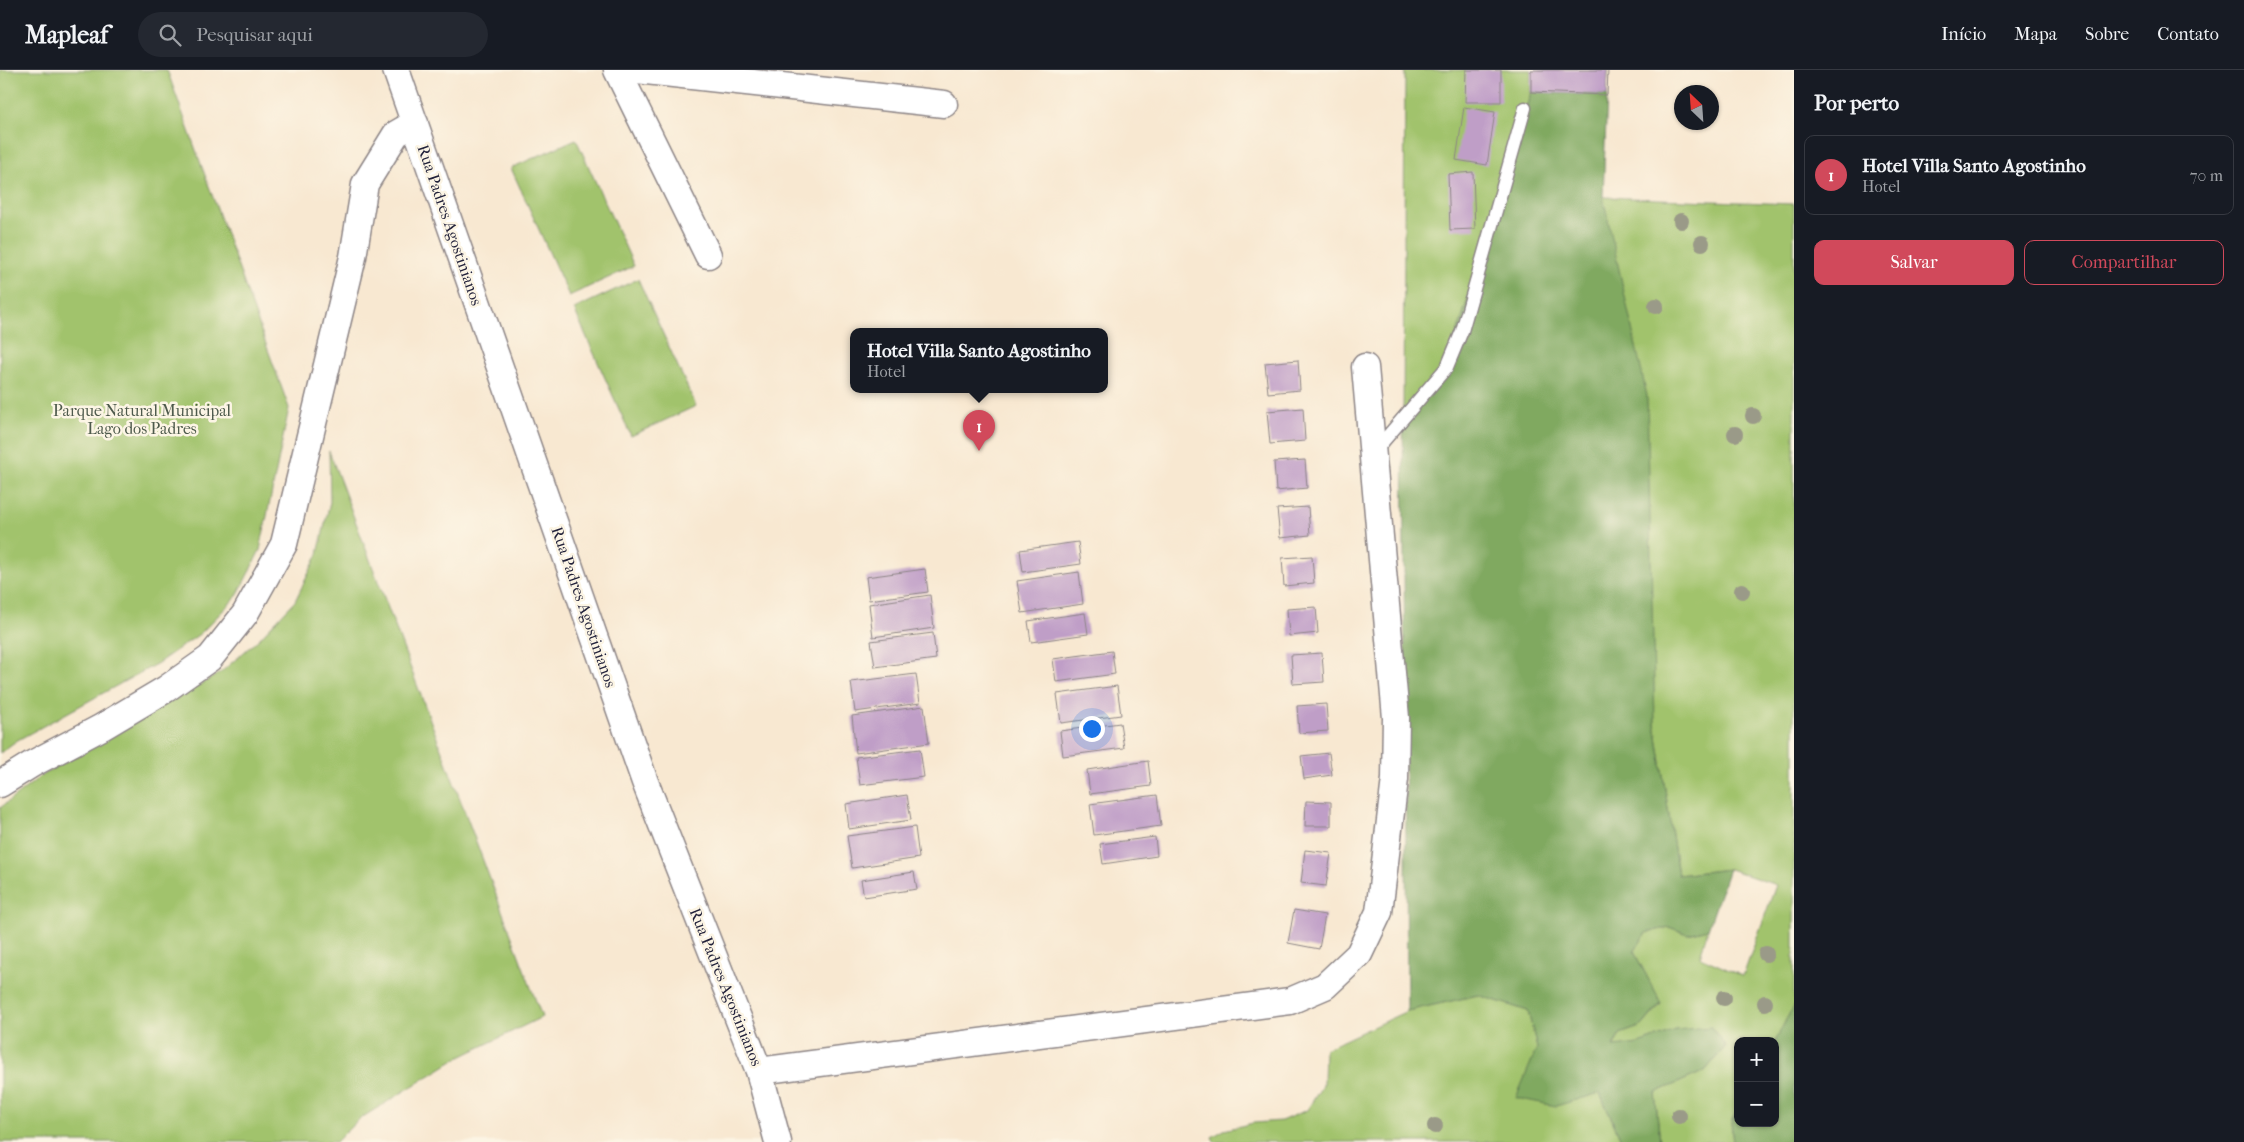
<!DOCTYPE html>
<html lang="pt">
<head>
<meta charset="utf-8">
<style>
	:root { --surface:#171b24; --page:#242831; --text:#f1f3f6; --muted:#9ea1a6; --line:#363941; --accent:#d1495b }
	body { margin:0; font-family:"IM FELL French Canon",serif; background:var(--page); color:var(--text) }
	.controls { position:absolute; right:15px; bottom:15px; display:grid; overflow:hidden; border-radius:10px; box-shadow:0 1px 4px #0004 }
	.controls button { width:45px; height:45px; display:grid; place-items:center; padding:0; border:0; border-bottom:1px solid var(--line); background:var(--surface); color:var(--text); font:25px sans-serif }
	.compass { position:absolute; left:1674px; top:15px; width:45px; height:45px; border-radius:50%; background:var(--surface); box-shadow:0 1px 4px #0004; rotate:335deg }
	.you { position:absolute; left:1091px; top:658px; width:18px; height:18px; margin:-12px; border:4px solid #fff; border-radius:50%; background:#1a73e8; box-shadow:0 0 0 8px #1a73e833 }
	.badge { display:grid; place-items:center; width:32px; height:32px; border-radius:50%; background:var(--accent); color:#fff; font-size:16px; font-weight:700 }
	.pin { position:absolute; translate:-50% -41px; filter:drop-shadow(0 1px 2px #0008) }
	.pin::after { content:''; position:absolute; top:26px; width:18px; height:15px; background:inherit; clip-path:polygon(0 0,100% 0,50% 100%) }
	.popup { position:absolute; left:850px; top:258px; width:258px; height:65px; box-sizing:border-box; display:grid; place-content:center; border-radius:10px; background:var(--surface); filter:drop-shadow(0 1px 4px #0005); font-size:16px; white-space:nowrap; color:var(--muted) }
	.popup b { font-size:19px; color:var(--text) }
	.popup::after { content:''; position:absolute; left:50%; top:100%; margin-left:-10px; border:10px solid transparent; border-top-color:var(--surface) }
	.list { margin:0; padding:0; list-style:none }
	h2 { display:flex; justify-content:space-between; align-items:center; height:65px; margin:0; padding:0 20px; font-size:21px }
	h2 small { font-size:16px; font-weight:400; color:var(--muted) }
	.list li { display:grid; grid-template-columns:32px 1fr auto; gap:15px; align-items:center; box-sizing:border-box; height:80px; margin:0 10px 10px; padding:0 10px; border:1px solid var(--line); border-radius:10px }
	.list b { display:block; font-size:19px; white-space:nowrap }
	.list p { margin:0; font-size:16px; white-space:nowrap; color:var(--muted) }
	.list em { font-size:16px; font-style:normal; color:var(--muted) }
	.actions { display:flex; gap:10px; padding:15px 20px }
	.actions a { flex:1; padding:11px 0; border:1px solid var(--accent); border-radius:10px; text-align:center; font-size:18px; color:var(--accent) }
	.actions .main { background:var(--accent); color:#fff }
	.icon { flex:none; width:28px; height:28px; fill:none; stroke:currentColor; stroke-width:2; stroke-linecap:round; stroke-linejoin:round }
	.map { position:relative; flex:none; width:1794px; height:1072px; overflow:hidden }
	header { display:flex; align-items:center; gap:30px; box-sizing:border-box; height:70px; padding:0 25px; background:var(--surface); border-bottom:1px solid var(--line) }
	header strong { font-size:24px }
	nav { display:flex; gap:28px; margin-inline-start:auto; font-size:18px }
	.search { width:350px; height:45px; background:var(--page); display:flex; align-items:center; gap:12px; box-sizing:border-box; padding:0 18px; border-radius:28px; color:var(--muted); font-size:19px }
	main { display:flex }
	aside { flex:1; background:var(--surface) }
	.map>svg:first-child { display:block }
	.green { fill:#a1c36c; stroke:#627254 }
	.forest { fill:#80a960; stroke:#51664e }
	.building { fill:#bf9ec7 }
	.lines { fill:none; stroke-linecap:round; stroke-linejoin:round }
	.service-casing { stroke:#8d8586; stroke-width:15 }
	.minor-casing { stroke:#8d8586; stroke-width:29 }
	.service { stroke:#fff; stroke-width:12 }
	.minor { stroke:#fff; stroke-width:26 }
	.tree { fill:#9a9a88 }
	.labels { text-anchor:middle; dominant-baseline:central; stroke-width:5; stroke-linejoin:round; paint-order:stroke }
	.street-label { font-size:16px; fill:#22223b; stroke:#fcf5e5 }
	.park-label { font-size:16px; fill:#4e5a4c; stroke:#fcf5e5 }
</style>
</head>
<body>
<header>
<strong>Mapleaf</strong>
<div class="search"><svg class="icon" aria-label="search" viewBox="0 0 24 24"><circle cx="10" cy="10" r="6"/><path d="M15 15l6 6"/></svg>Pesquisar aqui</div>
<nav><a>Início</a><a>Mapa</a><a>Sobre</a><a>Contato</a></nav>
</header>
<main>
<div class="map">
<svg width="1794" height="1072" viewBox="0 0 1794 1072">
	<rect width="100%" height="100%" fill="#fcf5e5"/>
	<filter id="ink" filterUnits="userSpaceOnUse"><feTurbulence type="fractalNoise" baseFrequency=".02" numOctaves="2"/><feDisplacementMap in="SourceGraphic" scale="10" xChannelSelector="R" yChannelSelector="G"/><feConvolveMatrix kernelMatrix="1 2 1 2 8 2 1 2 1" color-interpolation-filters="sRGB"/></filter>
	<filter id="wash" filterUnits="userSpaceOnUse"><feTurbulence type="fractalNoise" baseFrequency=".0096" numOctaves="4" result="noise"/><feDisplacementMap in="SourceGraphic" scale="20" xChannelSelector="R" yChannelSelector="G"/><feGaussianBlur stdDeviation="1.12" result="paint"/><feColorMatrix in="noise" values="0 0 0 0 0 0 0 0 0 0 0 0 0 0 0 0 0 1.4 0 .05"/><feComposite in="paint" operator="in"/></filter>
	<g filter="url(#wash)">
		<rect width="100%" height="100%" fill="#f8e8d1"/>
		<path class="green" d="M0 0H167L289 338 260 480 237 526 201 563 158 593 16 671 0 683Z
			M1405 0H1531V22L1447 297 1403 348Z
			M576 69 634 196 569 226 511 98Z
			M1603 127 1794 134V935L1775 971H1738V1039L1731 1052 1733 1072H1660L1655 1023 1705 1001 1726 976 1675 960 1639 974 1613 978 1620 964 1642 956 1661 934 1634 882 1646 863 1669 857 1688 864 1708 859 1700 887 1743 906 1776 815 1729 799 1678 805 1655 653Z
			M638 209 696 336 631 366 574 239Z
			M329 381 542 947 456 989 358 1050 336 1072H0V738L41 706 85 681 129 652 175 629 220 603 259 569 295 531 318 484 330 432Z
			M1478 925 1528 941 1537 978 1556 1035 1600 1023 1622 1072H1214L1212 1067 1224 1060 1253 1053 1281 1051 1307 1040 1324 1013 1325 979 1407 941Z"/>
		<path class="forest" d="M1608 0 1603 127 1647 326 1655 653 1678 805 1729 799 1708 859 1688 864 1669 857 1646 863 1634 882 1661 933 1642 956 1620 964 1613 977 1639 974 1675 960 1711 957 1726 976 1705 1001 1655 1023 1660 1072H1622L1600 1023 1556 1036 1516 1028 1537 978 1528 941 1478 925 1407 941 1403 348 1447 297 1531 22 1607 25Z
			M1794 935V1072H1733L1731 1052 1738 1039V1053H1775V971Z"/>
		<g id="blocks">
			<path class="building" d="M1466 0H1501V32H1465Z
				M1531 0H1608L1607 25 1531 22Z
				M1464 37 1495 42 1487 95 1456 90Z
				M1473 102 1475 159 1450 160 1448 104Z
				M1298 290 1300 320 1268 323 1265 293Z
				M1303 338 1305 371 1270 374 1267 341Z
				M1305 390 1307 418 1276 421 1274 392Z
				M1308 437 1310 465 1280 468 1277 439Z
				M1078 472 1081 494 1023 502 1020 480Z
				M1312 486 1314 513 1284 516 1282 488Z
				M925 499 928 522 869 530 866 507Z
				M1079 502 1083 534 1022 543 1017 511Z
				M930 525 934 558 873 567 869 534Z
				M1316 537 1318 563 1289 566 1287 539Z
				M1085 543 1088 564 1031 572 1028 551Z
				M933 563 936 589 875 597 871 571Z
				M1112 581 1115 604 1056 612 1053 589Z
				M1322 583 1324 612 1293 614 1291 585Z
				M916 604 920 633 855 642 851 612Z
				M1117 616 1121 645 1061 653 1057 624Z
				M1326 634 1328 661 1299 663 1297 636Z
				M924 636 929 673 856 683 852 646Z
				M1120 653 1124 678 1063 686 1060 661Z
				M920 679 924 707 860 715 856 687Z
				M1329 683 1332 705 1304 709 1301 686Z
				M1148 691 1151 716 1090 724 1087 700Z
				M907 725 911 750 849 759 846 734Z
				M1157 725 1161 756 1094 765 1090 734Z
				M1306 731 1331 732V756H1305Z
				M915 757 919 788 852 798 847 766Z
				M1155 767 1157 786 1103 794 1100 774Z
				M1305 780 1331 783 1326 816 1301 813Z
				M914 802 917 819 864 827 861 810Z
				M1294 840 1325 845 1319 879 1288 873Z"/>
		</g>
	</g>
	<g filter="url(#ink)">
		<use href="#blocks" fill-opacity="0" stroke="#8d8586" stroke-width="1"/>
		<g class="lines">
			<defs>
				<path id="service" d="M1374 382 1447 297 1462 261 1525 38"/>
				<path id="minor" d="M396 0 645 712 759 1001 778 1072
					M617 0 708 185
					M637 0 944 34
					M0 714 32 694 102 657 166 619 210 588 245 544 284 474 353 187 365 114 396 64 415 53
					M759 1001 1290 931 1325 916 1359 884 1379 842 1395 709 1396 648 1365 297"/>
			</defs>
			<use href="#service" class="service-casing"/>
			<use href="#minor" class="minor-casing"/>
			<use href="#service" class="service"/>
			<use href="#minor" class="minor"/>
		</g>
		<g class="tree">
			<circle cx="1681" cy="151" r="8"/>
			<circle cx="1702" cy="173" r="8"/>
			<circle cx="1656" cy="236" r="8"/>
			<circle cx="1753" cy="346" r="8"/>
			<circle cx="1735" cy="364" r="8"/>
			<circle cx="1742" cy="521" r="8"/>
			<circle cx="1766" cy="884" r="8"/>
			<circle cx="1724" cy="928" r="8"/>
			<circle cx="1765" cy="933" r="8"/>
			<circle cx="1679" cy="1046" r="8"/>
			<circle cx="1435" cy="1056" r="8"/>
		</g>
	</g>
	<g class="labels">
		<g class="street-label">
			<text transform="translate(450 155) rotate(71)">Rua Padres Agostinianos</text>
			<text transform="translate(584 537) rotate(71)">Rua Padres Agostinianos</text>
			<text transform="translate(726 917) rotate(68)">Rua Padres Agostinianos</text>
		</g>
		<g class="park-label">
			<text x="142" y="340">Parque Natural Municipal<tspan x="142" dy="18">Lago dos Padres</tspan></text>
		</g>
	</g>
</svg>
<div class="controls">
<button>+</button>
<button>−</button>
</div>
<svg class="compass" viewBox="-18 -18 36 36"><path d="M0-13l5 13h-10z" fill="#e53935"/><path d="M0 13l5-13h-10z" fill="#9ea1a6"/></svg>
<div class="you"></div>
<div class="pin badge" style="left:979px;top:381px">1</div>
<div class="popup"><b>Hotel Villa Santo Agostinho</b>Hotel</div>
</div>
<aside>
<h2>Por perto<small></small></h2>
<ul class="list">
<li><span class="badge">1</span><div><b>Hotel Villa Santo Agostinho</b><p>Hotel</p></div><em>70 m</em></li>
</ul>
<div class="actions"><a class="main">Salvar</a><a>Compartilhar</a></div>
</aside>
</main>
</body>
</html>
